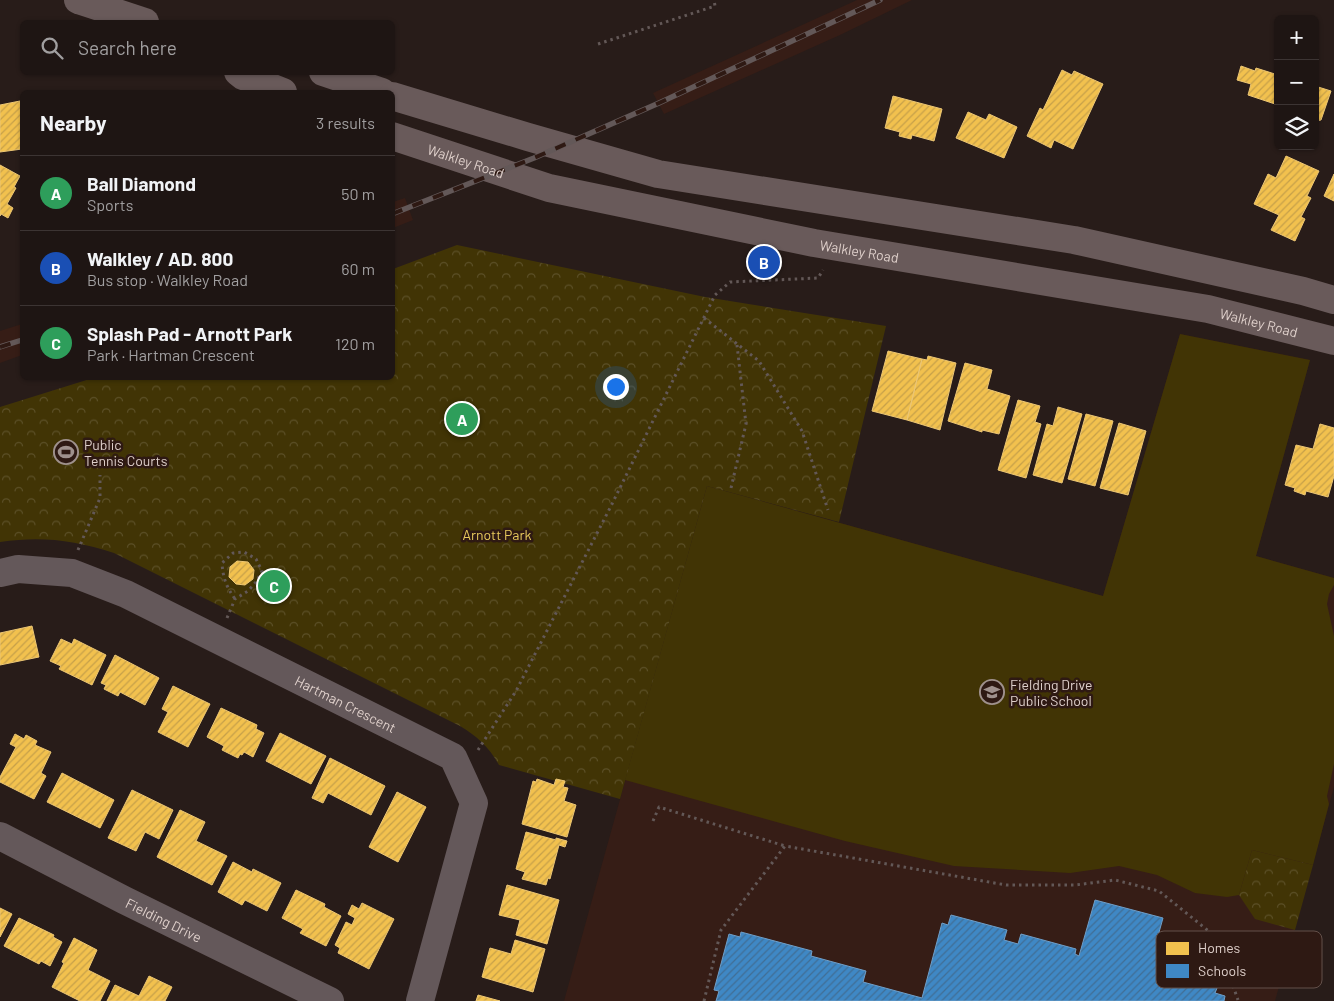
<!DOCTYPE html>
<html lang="en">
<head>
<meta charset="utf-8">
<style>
	:root { --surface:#1e1513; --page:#261e1c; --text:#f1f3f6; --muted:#a19fa0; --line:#3c3433; --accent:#9f918d }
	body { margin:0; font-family:Barlow,sans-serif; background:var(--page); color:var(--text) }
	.controls { position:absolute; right:15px; top:15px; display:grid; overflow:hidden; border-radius:8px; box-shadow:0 1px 4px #0004 }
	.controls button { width:45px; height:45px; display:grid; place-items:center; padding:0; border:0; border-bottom:1px solid var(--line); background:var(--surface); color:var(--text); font:25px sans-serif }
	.you { position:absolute; left:615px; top:386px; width:18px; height:18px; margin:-12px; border:4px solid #fff; border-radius:50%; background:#1a73e8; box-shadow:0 0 0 8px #1a73e833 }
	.badge { display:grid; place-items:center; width:32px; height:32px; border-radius:50%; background:var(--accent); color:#fff; font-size:16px; font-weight:700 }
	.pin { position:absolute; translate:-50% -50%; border:2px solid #fff; box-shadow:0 1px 5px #0006 }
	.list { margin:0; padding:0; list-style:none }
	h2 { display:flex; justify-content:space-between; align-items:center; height:65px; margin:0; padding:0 20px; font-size:21px }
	h2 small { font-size:16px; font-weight:400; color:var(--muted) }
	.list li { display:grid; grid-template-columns:32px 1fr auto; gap:15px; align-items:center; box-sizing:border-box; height:75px; padding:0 20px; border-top:1px solid var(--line) }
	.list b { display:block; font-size:19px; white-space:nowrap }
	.list p { margin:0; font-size:16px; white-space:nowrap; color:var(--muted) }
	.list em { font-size:16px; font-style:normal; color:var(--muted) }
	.icon { flex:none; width:28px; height:28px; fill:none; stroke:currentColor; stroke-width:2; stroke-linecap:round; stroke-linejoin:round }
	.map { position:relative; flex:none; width:1334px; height:1001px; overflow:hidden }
	.search { position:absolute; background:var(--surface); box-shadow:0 1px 4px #0004; left:20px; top:20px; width:375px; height:55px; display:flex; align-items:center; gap:12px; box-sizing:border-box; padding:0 18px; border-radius:8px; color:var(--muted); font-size:19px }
	.panel { position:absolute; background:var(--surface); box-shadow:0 1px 4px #0004; left:20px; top:90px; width:375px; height:290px; border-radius:8px }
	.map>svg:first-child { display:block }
	.built { fill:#361d16 }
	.green { fill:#413405 }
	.park { fill:url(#park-crowns) }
	.homes { fill:url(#homes-hatch); stroke:#ecc674 }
	.schools { fill:url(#schools-hatch); stroke:#6f9ec7 }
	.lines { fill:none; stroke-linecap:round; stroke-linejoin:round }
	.path { stroke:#635857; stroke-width:3; stroke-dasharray:2.5 4; stroke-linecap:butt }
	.street { stroke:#64585a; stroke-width:28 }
	.secondary { stroke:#695a5a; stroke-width:28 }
	.rail-casing { stroke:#635858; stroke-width:5.5 }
	.rail { stroke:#2e1913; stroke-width:4; stroke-dasharray:11; stroke-linecap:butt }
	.labels { text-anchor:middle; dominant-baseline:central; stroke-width:5; stroke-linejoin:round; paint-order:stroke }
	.street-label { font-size:14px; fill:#dfd0cb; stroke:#2e1913 }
	.poi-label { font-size:14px; fill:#dfd0cb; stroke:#2e1913; text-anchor:start }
	.park-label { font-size:14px; fill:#e8ca5c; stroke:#2e1913 }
	.key { fill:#2e1913; stroke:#63504a; stroke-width:1 }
	.key-label { font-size:14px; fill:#dfd0cb }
</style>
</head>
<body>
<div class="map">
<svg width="1334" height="1001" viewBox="0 0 1334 1001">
	<defs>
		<pattern id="park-crowns" width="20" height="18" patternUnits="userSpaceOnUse" patternTransform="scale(1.25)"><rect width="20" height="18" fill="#413405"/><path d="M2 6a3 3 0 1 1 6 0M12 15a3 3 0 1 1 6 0" fill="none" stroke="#5c5028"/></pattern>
		<pattern id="homes-hatch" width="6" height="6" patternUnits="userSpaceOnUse" patternTransform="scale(1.25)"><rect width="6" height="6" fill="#f2c14e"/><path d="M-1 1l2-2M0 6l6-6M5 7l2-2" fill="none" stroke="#c6a04a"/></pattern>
		<pattern id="schools-hatch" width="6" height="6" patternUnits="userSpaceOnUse" patternTransform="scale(1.25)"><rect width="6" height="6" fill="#3f88c5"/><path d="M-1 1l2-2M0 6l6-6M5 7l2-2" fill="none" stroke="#406e95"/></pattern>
	</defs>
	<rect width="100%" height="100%" fill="#281c19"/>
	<path class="built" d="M857 0H912L840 35 664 114 653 93Z
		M405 198 413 220 393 228V202Z
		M22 324V355L0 363V331Z
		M1180 334 1310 360 1256 556 1334 578V787L1275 1001H564L707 486 1103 596Z"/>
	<path class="green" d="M1180 334 1310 360 1256 556 1334 578V585L1329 594 1327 604 1334 636V764L1327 796 1329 804 1313 865 1252 850 1239 895 1227 897 1195 893 1157 875 1119 866 1070 873 954 866 845 841 625 780 707 486 1103 596Z"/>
	<path class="park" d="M457 245 705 297 886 326 839 522 707 486 620 799 499 765C489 747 477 736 460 726L114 553C74 540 41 536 0 542V407L93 378H392L393 269Z
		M1252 850 1313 865 1295 930 1255 919 1239 895Z"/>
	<path class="homes" d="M1241 66 1255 71 1256 68 1278 75V105L1248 95 1251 84 1237 80Z
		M1062 70 1072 75 1074 71 1103 84 1073 149 1054 140 1051 148 1027 136 1040 108 1043 110Z
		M1315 86 1331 91 1321 120 1315 121Z
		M893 96 942 109 934 141 912 135 911 139 899 136 900 132 885 128Z
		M20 101 21 110 22 109V149L0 152V105Z
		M968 112 986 120 989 114 1017 127 1004 158 956 138Z
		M1286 156 1319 171 1307 196 1311 198 1301 217 1305 219 1295 241 1271 230 1279 215 1254 204 1268 174 1276 178Z
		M0 165 20 176 14 187 16 188 7 204 13 208 8 218 1 214 0 216Z
		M1334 174V201L1324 196Z
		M888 351 922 359 907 420 872 411Z
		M928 356 956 363 940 430 907 420 922 359 927 360Z
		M965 363 992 370 987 389 1010 396 999 434 982 430V432L948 421Z
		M1018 400 1040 406 1035 422 1041 424 1026 478 998 470Z
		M1058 407 1082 414 1062 483 1033 475 1047 424 1053 426Z
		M1086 414 1113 421 1095 486 1068 479Z
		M1119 423 1146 431 1128 495 1100 488Z
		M1320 424 1334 428V476L1328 497 1306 491 1305 495 1294 491 1295 488 1285 485 1296 445 1313 449Z
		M237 561 248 562 254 570 253 579 245 585 236 584 229 577 230 567Z
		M32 626 39 657 0 665V633Z
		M61 639 72 644 74 639 106 655 92 685 59 669 61 666 50 661Z
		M115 655 159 678 145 705 120 692 118 696 104 689 106 685 101 683Z
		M173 686 210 704 188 747 158 732 168 712 162 709Z
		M221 708 257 725 256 729 264 733 253 757 244 752 242 755 240 754 238 758 222 750 224 746 207 737Z
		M280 733 326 756 311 784 266 761Z
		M15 734 24 739 26 735 37 741 35 745 51 752 41 773 46 776 34 799 0 782V777L16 747 10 744Z
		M330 758 385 786 371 815 328 793 323 803 312 798Z
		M62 773 114 800 100 828 47 802Z
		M537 779 554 785 556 779 565 781 563 787 568 788 564 801 576 805 567 837 522 824 533 781 536 782Z
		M132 790 173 810 159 839 145 832 136 851 108 838Z
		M397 792 426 807 398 862 369 847Z
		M180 810 205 822 196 841 227 856 212 885 157 857Z
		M526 832 556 840V838L567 841 565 847 559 845 550 879 548 878 546 885 522 879 525 872 516 869Z
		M233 862 252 872 253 869 281 883 267 911 245 900 242 905 218 892Z
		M507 885 559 900 547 944 516 935 520 920 499 915Z
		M296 890 325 904 324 907 341 916 326 946 300 933 303 929 282 918Z
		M362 903 394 919 369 969 338 953 340 948 335 945 346 922 352 925 355 918 348 914 352 905 359 909Z
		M0 908 12 914 0 937Z
		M19 918 54 935 53 937 62 942 50 966 41 961 39 964 4 946Z
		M74 938 97 950 88 970 110 981 100 1001H80L52 987 64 963 62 962Z
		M515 940 545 949 533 992 482 977 490 948 511 954Z
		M149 976 172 987 165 1001H107L115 985 139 996Z
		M478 995 500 1001H476Z"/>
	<path class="schools" d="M1095 900 1163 918 1156 943 1170 947 1162 973 1217 988 1215 993 1225 996 1224 1001H716L719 991 714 990 729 934 740 937 741 932 812 951 811 956 866 971 863 982 922 998 942 923 948 925 951 915 1007 930 1004 940 1018 944 1021 934 1076 949 1075 954 1079 956Z"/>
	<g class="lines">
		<path class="path" d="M598 44 715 6 714 0
			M704 318 759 361 802 431 828 510
			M731 488 746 424 737 345
			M78 550 100 498V475
			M227 618 235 599 248 591 256 582 262 571 256 559 244 552 233 553 222 563C223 578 226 586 235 599
			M478 750 516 691 611 506 715 295 730 282 818 278 823 270
			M653 821 659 807 785 846
			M704 1001 721 930 785 846 1006 885H1075L1115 880 1159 891 1216 937 1238 1000"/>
		<g class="street">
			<path id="s1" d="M0 573 18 569 72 573 126 594 453 757 474 803 420 1001"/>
			<path id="s2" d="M0 836 124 900 330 1001"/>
		</g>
		<g class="secondary">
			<path d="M78 0 145 22"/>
			<path d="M238 72 243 76 283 92"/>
			<path d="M323 72 382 92"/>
			<path d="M392 96 528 137 658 174 1074 240 1303 291 1334 300"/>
			<path id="s3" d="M392 136 549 188 814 243 1208 309 1334 341"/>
		</g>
		<defs>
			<path id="rail" d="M392 214 534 158 659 103 880 0
				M0 347 22 340"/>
		</defs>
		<use href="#rail" class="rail-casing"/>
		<use href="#rail" class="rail"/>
	</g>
	<defs>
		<symbol id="stadium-ring" viewBox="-11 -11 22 22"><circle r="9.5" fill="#2e1913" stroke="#9f918d" stroke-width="1.5"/><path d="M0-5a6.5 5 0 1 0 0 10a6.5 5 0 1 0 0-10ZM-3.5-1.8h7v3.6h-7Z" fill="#9f918d"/></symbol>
		<symbol id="school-ring" viewBox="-11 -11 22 22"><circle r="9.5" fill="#2e1913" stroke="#9f918d" stroke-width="1.5"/><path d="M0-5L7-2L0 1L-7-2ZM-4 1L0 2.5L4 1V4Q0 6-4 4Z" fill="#9f918d"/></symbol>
	</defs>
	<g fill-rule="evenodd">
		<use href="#stadium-ring" x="52" y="438" width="28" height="28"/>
		<use href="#school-ring" x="978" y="678" width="28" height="28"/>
	</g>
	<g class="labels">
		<g class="street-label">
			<text stroke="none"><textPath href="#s3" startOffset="78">Walkley Road</textPath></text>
			<text stroke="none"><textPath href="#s3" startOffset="482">Walkley Road</textPath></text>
			<text stroke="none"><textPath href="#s3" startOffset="888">Walkley Road</textPath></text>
			<text stroke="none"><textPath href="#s1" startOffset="376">Hartman Crescent</textPath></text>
			<text stroke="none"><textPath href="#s2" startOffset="184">Fielding Drive</textPath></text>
		</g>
		<g class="poi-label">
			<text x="84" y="444">Public<tspan x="84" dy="16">Tennis Courts</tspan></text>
			<text x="1010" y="684">Fielding Drive<tspan x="1010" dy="16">Public School</tspan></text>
		</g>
		<g class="park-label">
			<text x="497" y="534">Arnott Park</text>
		</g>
	</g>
	<rect x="1156" y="931" width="166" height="57" rx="8" class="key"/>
	<rect x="1166" y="942" width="23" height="13" fill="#f2c14e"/>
	<rect x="1166" y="964" width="23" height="14" fill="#3f88c5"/>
	<g class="key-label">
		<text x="1198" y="953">Homes</text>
		<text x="1198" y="976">Schools</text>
	</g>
</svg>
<div class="controls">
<button>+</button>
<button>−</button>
<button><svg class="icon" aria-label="layers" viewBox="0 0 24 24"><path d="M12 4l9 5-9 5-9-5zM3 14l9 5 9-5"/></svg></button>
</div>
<div class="you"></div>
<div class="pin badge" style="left:462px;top:419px;background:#2e9e5b">A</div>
<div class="pin badge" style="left:764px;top:262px;background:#1a4fb4">B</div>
<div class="pin badge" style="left:274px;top:586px;background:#2e9e5b">C</div>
<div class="search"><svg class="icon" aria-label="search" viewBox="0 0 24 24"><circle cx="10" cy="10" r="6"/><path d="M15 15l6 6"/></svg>Search here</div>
<section class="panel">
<h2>Nearby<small>3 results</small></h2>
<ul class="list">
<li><span class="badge" style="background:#2e9e5b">A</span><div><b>Ball Diamond</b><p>Sports</p></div><em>50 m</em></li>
<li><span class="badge" style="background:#1a4fb4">B</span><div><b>Walkley / AD. 800</b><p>Bus stop · Walkley Road</p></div><em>60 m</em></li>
<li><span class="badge" style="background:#2e9e5b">C</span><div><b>Splash Pad - Arnott Park</b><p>Park · Hartman Crescent</p></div><em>120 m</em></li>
</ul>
</section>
</div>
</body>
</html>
